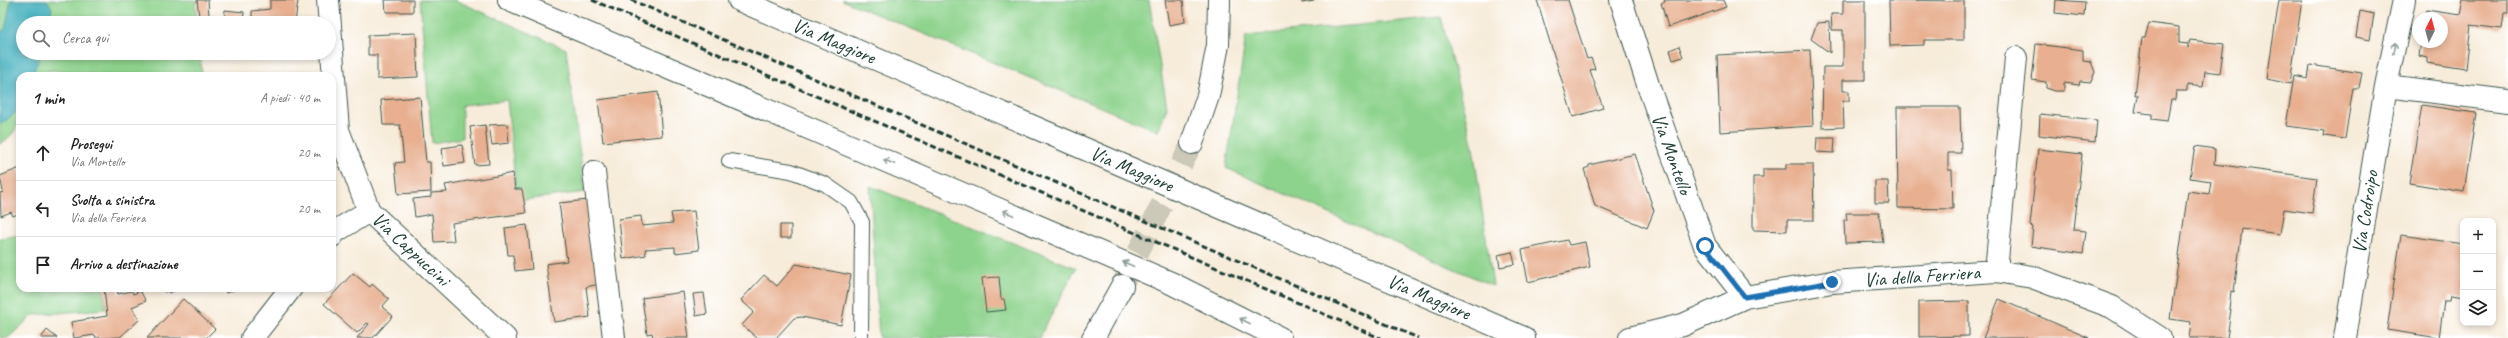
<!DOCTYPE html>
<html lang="it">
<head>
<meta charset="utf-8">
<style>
	:root { --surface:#fff; --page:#f6f6f6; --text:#222; --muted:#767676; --line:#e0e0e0 }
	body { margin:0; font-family:Caveat,sans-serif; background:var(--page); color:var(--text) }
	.controls { position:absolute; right:12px; bottom:12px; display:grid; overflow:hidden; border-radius:8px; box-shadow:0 2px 6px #0003 }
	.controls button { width:36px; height:36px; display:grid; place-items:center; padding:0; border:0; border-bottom:1px solid var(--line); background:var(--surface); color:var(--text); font:20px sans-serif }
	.compass { position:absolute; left:2412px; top:12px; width:36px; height:36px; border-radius:50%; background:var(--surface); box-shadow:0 2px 6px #0003; rotate:6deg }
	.stop { position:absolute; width:12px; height:12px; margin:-9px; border:3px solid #1f6fb2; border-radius:50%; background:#fff }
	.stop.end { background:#1f6fb2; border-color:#fff; box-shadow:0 1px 4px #0008 }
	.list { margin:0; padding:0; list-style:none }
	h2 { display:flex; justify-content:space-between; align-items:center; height:52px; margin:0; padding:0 16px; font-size:17px }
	h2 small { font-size:13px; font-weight:400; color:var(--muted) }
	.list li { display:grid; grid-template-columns:26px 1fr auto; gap:12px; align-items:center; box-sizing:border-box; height:56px; padding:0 16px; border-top:1px solid var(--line) }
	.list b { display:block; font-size:15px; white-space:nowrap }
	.list p { margin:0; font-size:13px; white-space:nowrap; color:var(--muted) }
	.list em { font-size:13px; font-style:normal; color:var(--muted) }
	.icon { flex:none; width:22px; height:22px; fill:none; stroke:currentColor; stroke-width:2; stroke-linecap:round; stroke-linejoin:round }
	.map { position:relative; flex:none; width:2508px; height:338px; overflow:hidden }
	.search { position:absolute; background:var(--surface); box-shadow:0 2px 6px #0003; left:16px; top:16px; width:320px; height:44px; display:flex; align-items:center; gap:10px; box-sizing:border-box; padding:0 14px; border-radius:22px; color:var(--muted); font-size:15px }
	.panel { position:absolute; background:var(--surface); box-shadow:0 2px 6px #0003; left:16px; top:72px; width:320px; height:220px; border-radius:12px }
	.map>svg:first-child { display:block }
	.green { fill:#8ed38d; stroke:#568860 }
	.water { fill:#3eadbb; stroke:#2e7578 }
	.building { fill:#e8b091 }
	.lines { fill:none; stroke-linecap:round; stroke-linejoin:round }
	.secondary-tunnel { stroke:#ccc9b9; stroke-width:22; stroke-dasharray:22 11; stroke-linecap:butt }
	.lane-casing { stroke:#3f574d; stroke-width:16 }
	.street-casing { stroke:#3f574d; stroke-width:24 }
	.secondary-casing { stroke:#3f574d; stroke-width:24 }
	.lane { stroke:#fff; stroke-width:14 }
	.street { stroke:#fff; stroke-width:22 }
	.secondary { stroke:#fff; stroke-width:22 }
	.rail { stroke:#1f3d34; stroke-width:3; stroke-dasharray:6 3; stroke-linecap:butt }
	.oneway { stroke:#8f9e9a }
	.route { stroke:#1f6fb2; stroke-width:5 }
	.labels { text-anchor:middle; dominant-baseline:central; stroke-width:3; stroke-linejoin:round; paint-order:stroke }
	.street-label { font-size:20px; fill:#1f3d34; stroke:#fff }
</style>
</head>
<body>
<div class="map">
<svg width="2508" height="338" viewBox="0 0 2508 338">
	<rect width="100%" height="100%" fill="#fff"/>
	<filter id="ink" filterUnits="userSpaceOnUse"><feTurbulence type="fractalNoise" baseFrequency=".025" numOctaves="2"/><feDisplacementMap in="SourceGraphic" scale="8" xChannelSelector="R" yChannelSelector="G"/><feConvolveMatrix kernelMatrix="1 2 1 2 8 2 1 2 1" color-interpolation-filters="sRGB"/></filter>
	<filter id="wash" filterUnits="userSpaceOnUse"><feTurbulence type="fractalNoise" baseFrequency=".012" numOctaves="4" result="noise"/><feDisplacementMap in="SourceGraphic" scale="16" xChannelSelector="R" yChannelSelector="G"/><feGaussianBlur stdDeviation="0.9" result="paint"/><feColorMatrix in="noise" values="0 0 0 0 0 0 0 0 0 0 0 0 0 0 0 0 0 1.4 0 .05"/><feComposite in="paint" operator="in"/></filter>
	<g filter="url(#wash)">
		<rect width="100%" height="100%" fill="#f7ecda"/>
		<path class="green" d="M0 0H195L197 23H23V53H200L202 76H110L49 70 48 76H20C20 104 27 128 0 144Z
			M420 0H455L566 49 585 192 517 201 507 100 462 105V138L432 143Z
			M842 0H1149L1167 107 1158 131Z
			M1441 17 1473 147 1493 286 1226 168 1246 36Z
			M870 186 1076 268 1039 338H879Z
			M20 235V288H103L106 309 33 315 8 338H0V238Z"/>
		<path class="water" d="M11 0H47L52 8 49 23H23V53H41L32 76H20L19 110 0 125V33L5 29Z"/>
		<g id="blocks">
			<path class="building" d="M197 0H208L209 16 199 17Z
				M270 0H298L295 23H252V11L270 9Z
				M385 0H413V12H386Z
				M1165 0H1183L1185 22 1169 25Z
				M1302 0H1314V1L1302 3Z
				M1537 0H1568L1587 59 1591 58 1595 69 1590 70 1603 108 1573 117Z
				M1664 0H1723L1726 7 1668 27 1661 3 1665 2Z
				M1843 0H1865V80H1843V91H1849V101H1843L1844 127 1822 128 1823 67H1843V30H1832L1831 14H1843Z
				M1889 0 1964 1V40H1924V45L1890 46Z
				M2056 0 2085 2 2084 16 2055 13Z
				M2279 0H2302L2290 84 2267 79Z
				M2463 0H2508V14H2504L2502 29 2471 25 2466 69 2427 63V58L2419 56 2421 42H2442V18H2425L2426 10 2460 15Z
				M225 10 244 12 243 23H224Z
				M2360 11 2374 14 2370 40 2356 37Z
				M1829 22 1830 53 1811 39 1817 23Z
				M2149 23 2179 27V43L2188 44V48L2190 40 2224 44 2220 73 2205 71 2203 87 2187 85V91H2176L2175 100H2171L2167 121 2152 119V114L2135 112 2138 95H2135L2142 38H2145Z
				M416 33 418 77 377 79V55H368V35Z
				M2036 44 2083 50V61L2091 62 2095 72 2091 82 2080 81 2079 85 2064 83V91H2055L2046 88V82L2032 80Z
				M1679 46 1683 57 1673 60 1670 50Z
				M1810 50 1813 126 1720 132 1717 55Z
				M2310 65 2362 73 2359 88H2353L2345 139 2324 136 2325 131 2286 126 2294 76 2308 79Z
				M658 92 662 136 603 142 598 100Z
				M420 97 426 162H430L431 192 398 194 395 163 404 162 400 125H383L381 100Z
				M2422 105 2476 113 2464 192 2409 183Z
				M1897 107H1960L1961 153H1948V170H1952L1953 209 1898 208Z
				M2040 114 2097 120 2095 142 2039 135Z
				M507 124 509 143 492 145 489 125Z
				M485 125 489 164 475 165 470 127Z
				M1817 138H1835L1834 153 1816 152Z
				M462 145 465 163 444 166 442 148Z
				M2195 146 2215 149 2214 164 2317 178 2312 213 2284 209 2280 234 2242 229 2234 292 2231 291 2229 309H2231L2227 338H2189L2191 322 2170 319 2188 191 2209 194 2211 181 2190 178Z
				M2038 149 2082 154 2074 230 2086 231 2083 254 2031 246 2033 227 2030 226Z
				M1635 154 1654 211 1647 228 1595 206 1584 169 1589 167V165Z
				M1786 164H1813L1814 220H1787V231L1753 230V177H1763V169H1786Z
				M20 168V213L13 216 11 212 1 216 0 193 3 192 0 176Z
				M513 173 515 189H522L526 213 452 223 454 241 434 242 432 214 415 217 413 199 431 197V193L447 192 445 185Z
				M1875 181H1888L1889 203H1875Z
				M588 200 599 284 586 287 590 317 554 322 546 264 567 261 559 203Z
				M694 211 699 250 675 253V247L645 249 646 255 623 259 619 219 641 216 642 226 673 223 671 213Z
				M1846 213H1879L1883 242 1845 243 1844 220H1847Z
				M527 225 532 269 515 271 513 255H508L505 228Z
				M780 225H791V238H780Z
				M2401 235 2463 244V298L2450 296 2449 301H2444L2439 338 2387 330Z
				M1567 240 1569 245 1585 242 1590 267 1528 282 1522 250Z
				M1512 252 1515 264 1500 267 1498 255Z
				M796 264 851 275 841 325 802 317 794 318 776 338H757L742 325 754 312 741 300 764 275 777 286Z
				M353 273 370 287 372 284 389 299 382 307 393 316 373 338H357L369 324 367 323 357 333 324 304Z
				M999 277 1001 299H1004L1006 310 986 312 982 278Z
				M104 288H117L118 294 132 291 133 294 140 291 146 301 132 307 139 320 120 337 96 338 95 335 74 338 71 322 107 316Z
				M165 288H182L169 293V291L164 292Z
				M225 288H239L226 293Z
				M683 292 689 338H653L652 333 647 334 642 298Z
				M704 293 707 314 696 316 693 294Z
				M183 299 215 329 206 338H147Z
				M1999 299 2089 338H1983Z
				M1969 301V336L1919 337V302Z
				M47 330 57 338H41Z"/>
		</g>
	</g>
	<g filter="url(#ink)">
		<use href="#blocks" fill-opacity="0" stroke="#3f574d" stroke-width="1"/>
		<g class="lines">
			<path class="secondary-tunnel" d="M1123 283 1192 143"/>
			<defs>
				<path id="lane" d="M729 161 791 171 825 184 851 202 862 222 861 338"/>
				<path id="street" d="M328 0 338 130 369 211 505 338
					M509 0 1171 283 1280 338
					M739 0 1524 338
					M1621 0 1649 88 1705 246 1745 297
					M2386 86 2508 101
					M594 172 614 338
					M332 236 336 231 369 211
					M1996 271 2016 58
					M252 338 291 288
					M1630 338 1683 325 1745 297 1832 282 1996 271 2032 277 2112 307 2160 338
					M2345 338 2386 86 2404 0"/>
				<path id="secondary" d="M1192 143 1208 96 1218 45 1219 0
					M1093 338 1122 286"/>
			</defs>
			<use href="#lane" class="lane-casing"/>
			<use href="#street" class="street-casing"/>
			<use href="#secondary" class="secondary-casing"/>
			<use href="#lane" class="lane"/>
			<use href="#street" class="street"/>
			<use href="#secondary" class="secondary"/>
			<path class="rail" d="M592 0 1380 338
				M631 0 1418 338"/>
		</g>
		<defs><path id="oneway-shaft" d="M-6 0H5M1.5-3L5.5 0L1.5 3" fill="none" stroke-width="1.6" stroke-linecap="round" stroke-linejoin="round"/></defs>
		<g class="oneway">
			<use href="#oneway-shaft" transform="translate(2394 48) rotate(-78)"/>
			<use href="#oneway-shaft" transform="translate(889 162) rotate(-157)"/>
			<use href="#oneway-shaft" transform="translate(1008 213) rotate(-157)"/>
			<use href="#oneway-shaft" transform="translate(1128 264) rotate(-157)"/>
			<use href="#oneway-shaft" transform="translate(1245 321) rotate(-153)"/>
		</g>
	</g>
	<g class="lines" filter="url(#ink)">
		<path class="route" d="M1705 246 1745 297 1832 282"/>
	</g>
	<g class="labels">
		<g class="street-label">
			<text transform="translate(834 41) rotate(23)">Via Maggiore</text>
			<text transform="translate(1672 154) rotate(70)">Via Montello</text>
			<text transform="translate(1132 169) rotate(23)">Via Maggiore</text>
			<text transform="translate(2365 212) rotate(-81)">Via Codroipo</text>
			<text transform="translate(411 249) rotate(43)">Via Cappuccini</text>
			<text transform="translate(1922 276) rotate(-4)">Via della Ferriera</text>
			<text transform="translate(1429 297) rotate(23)">Via Maggiore</text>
		</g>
	</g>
</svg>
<div class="controls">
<button>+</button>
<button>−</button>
<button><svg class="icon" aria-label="layers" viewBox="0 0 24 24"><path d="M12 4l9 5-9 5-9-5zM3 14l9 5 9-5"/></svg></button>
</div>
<svg class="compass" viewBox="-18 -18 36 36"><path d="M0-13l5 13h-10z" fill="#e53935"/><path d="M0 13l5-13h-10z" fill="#767676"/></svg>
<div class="stop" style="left:1705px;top:246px"></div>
<div class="stop end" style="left:1832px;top:282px"></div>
<div class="search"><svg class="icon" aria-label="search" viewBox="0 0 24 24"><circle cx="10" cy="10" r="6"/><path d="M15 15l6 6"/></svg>Cerca qui</div>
<section class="panel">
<h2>1 min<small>A piedi · 40 m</small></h2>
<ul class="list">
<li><svg class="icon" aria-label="ahead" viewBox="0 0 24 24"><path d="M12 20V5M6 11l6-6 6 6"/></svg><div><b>Prosegui</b><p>Via Montello</p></div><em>20 m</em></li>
<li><svg class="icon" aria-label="left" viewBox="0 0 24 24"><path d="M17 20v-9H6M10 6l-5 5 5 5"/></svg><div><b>Svolta a sinistra</b><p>Via della Ferriera</p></div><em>20 m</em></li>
<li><svg class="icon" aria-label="arrive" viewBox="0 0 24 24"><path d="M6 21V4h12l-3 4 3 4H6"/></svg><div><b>Arrivo a destinazione</b></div></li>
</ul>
</section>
</div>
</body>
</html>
